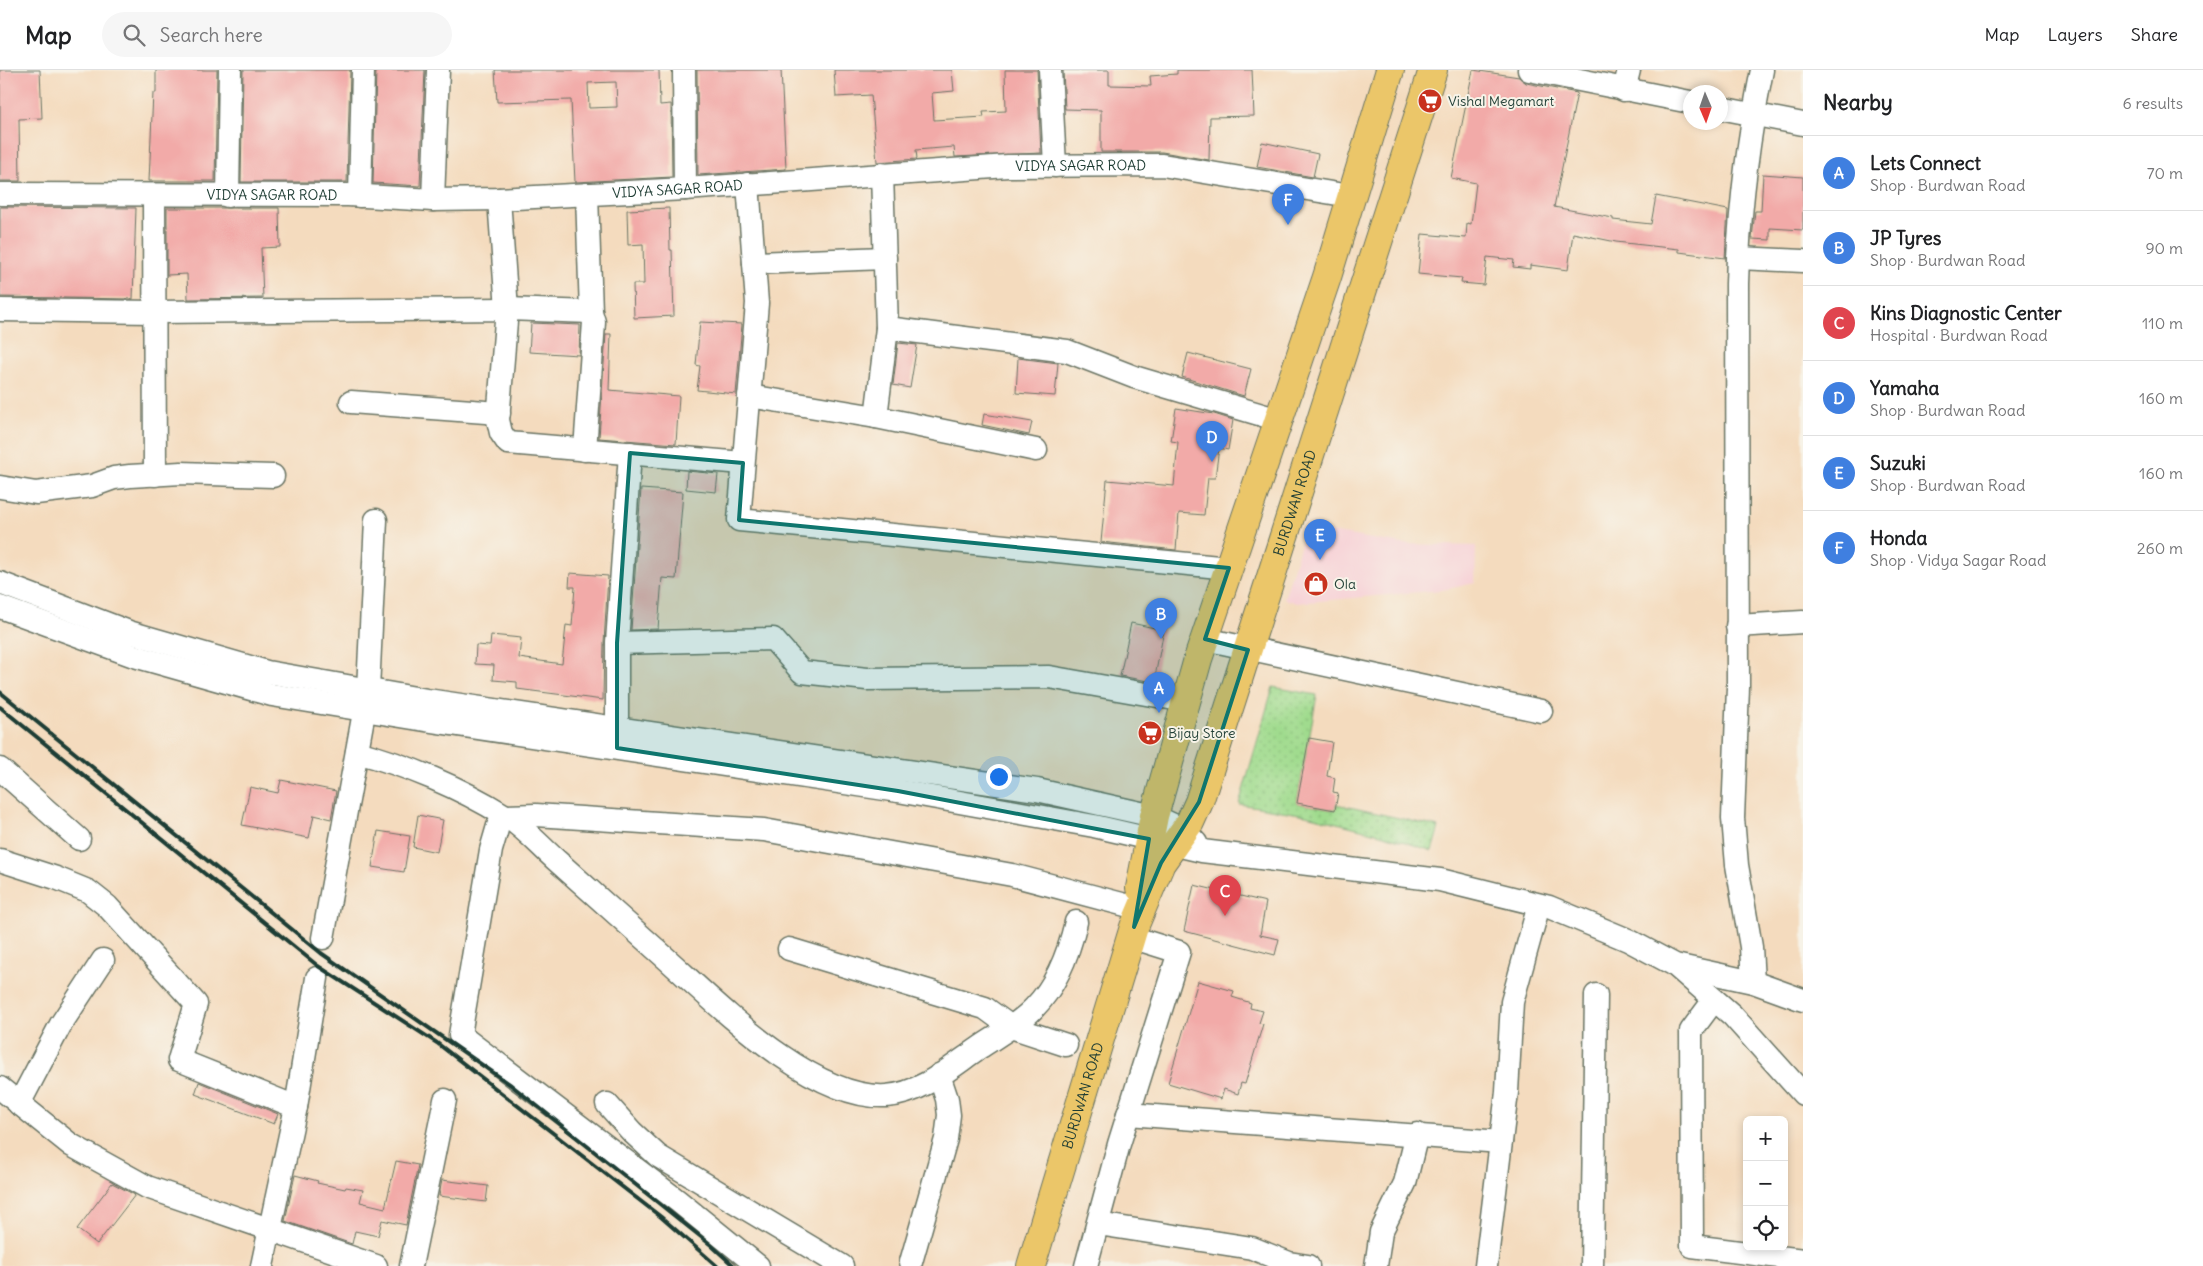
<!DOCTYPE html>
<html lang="en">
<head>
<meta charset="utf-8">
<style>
	:root { --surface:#fff; --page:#f6f6f6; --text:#202124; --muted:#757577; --line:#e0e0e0; --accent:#c8321e }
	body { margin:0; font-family:Delius,sans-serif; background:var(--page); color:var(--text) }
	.controls { position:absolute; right:15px; bottom:15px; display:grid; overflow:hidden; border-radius:8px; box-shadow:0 2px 8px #0003 }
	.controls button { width:45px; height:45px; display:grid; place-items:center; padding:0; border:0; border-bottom:1px solid var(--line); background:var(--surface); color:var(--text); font:25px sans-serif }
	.compass { position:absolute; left:1683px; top:15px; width:45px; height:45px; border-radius:50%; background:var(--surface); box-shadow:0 2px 8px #0003; rotate:178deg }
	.you { position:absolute; left:998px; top:706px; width:18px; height:18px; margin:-12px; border:4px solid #fff; border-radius:50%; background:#1a73e8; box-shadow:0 0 0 8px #1a73e833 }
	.badge { display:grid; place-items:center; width:32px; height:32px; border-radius:50%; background:var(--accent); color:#fff; font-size:16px; font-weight:700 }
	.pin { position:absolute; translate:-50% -41px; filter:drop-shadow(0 1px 2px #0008) }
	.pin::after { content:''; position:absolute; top:26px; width:18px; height:15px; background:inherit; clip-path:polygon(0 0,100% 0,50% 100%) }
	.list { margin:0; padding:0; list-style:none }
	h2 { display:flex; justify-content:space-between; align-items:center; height:65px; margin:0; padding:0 20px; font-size:21px }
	h2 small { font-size:16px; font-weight:400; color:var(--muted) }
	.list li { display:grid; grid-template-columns:32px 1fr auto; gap:15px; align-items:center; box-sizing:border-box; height:75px; padding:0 20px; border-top:1px solid var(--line) }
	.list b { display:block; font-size:19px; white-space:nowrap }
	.list p { margin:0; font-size:16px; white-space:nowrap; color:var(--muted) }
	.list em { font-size:16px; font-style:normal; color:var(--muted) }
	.icon { flex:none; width:28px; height:28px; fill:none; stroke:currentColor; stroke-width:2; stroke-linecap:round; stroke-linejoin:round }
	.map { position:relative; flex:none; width:1803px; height:1196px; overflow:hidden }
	header { display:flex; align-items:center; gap:30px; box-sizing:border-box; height:70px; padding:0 25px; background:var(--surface); border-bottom:1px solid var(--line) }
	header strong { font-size:24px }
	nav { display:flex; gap:28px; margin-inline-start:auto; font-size:18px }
	.search { width:350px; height:45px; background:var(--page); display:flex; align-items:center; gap:12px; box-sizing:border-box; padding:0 18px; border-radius:28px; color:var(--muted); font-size:19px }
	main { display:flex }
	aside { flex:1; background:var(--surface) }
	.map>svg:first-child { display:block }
	.built { fill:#f7cfd5 }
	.grass { fill:url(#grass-dots); stroke:#608c61 }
	.building { fill:#f2aaa8; fill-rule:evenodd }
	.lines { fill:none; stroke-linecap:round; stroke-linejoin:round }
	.minor-casing { stroke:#6a7464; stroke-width:25 }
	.major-casing { stroke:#6a7464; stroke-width:30 }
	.minor { stroke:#fff; stroke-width:22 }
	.major { stroke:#ebc669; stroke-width:28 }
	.rail { stroke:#1f3d34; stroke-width:4 }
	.marked { fill:#0f766e; fill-opacity:0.2; stroke:#0f766e; stroke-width:4; stroke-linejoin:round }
	.labels { text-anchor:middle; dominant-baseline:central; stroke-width:4; stroke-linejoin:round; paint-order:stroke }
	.poi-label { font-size:14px; fill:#1f3d34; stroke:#f7f3e8; text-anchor:start }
	.street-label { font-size:14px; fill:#1f3d34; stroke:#f7f3e8 }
</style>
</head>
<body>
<header>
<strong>Map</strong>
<div class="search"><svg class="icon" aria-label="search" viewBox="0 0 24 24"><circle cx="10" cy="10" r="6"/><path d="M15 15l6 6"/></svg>Search here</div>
<nav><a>Map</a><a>Layers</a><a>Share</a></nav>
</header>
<main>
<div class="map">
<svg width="1803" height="1196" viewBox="0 0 1803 1196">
	<defs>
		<pattern id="grass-dots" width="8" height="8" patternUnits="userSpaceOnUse" patternTransform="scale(1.25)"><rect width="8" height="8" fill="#a0db8e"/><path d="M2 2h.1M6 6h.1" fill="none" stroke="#89bd7b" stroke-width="1.8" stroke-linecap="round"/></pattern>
	</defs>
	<rect width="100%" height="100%" fill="#f7f3e8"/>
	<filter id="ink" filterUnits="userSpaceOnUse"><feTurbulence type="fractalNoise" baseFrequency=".02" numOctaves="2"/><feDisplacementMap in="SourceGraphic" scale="10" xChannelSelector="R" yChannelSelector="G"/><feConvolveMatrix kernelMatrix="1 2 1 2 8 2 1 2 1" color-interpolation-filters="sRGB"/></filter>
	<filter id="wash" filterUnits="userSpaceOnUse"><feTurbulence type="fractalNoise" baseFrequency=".0096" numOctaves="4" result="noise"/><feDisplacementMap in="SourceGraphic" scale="20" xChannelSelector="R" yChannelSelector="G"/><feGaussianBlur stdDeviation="1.12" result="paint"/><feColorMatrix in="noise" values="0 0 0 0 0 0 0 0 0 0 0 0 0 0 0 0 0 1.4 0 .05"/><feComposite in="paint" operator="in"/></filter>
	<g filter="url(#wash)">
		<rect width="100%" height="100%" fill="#f4dbbe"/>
		<path class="built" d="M1306 458 1403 474 1476 476 1475 513 1442 520 1297 533 1284 529Z"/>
		<path class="grass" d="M1273 617 1317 625 1297 733 1334 740 1336 734 1439 757 1432 781 1384 765 1306 745 1239 734Z"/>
		<g id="blocks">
			<path class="building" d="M0 0H40L42 48 19 49 20 111H0Z
				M156 0H217L215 111H149L153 23H156Z
				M243 0H350L347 112H241Z
				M376 0H425L420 116 373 113Z
				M495 0H659L660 35 671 34 672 107 575 112 571 30 497 32ZM616 12 617 37 589 38 588 13Z
				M697 0H781L786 99 698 105Z
				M834 0H952L954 21 932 23 934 50 984 47 983 42 1006 41 1005 0H1037L1041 83 955 87 954 77 916 80 917 89 877 92 871 25 836 27Z
				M1063 0H1109V15L1151 16 1150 6 1177 4V0H1252L1254 46 1210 47 1209 90 1162 82H1101V40L1065 39Z
				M1473 0 1519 7 1526 13 1577 23 1554 137 1613 148V150L1651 154 1656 126 1728 140 1725 188 1679 182V179L1616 172 1573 163 1568 200 1530 195V199L1513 197 1514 190 1487 187 1484 215 1461 213 1462 208 1418 204 1422 164 1466 168 1467 153 1471 154 1476 113 1451 108Z
				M1262 72 1318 84 1313 107 1257 97Z
				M1763 104 1803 107V160L1770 158V170L1752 169 1755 141H1761Z
				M0 137 136 138 133 229 0 227Z
				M167 138H279L280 177 261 178 263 228 188 229 187 204 167 205Z
				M669 138 670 180H672L674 246 634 248 633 214H644L643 174 628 175 627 140Z
				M700 252 742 254 736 324 697 320 700 296 696 295Z
				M531 253 580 255 579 285 529 282Z
				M606 264H611L609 320 679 326 676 374 599 368Z
				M898 273 917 275 910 318 893 315Z
				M1188 283 1251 299 1244 326 1182 307Z
				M1018 288 1058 293 1055 326 1016 323Z
				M1176 338 1214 344 1233 350 1228 380 1219 378 1215 408H1208L1204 445 1179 443 1176 480 1101 472 1107 410 1174 416 1178 372 1171 371Z
				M984 344 1032 352 1029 365 982 355Z
				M687 401 718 404 716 422 686 419Z
				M641 419 683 422 676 509 662 508 658 559 631 560Z
				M570 503 608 506 604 572 603 630 517 619V612L493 610 494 595 475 594 476 575 490 576 491 565 521 568 519 588 562 594 566 555 572 556 575 517H569Z
				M1131 553 1164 560 1154 612 1120 606Z
				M1309 668 1332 672 1327 706 1335 708 1333 722 1338 723 1335 740 1297 733Z
				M281 710 336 721 331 749 314 745 309 768 242 755 250 717 278 723Z
				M418 745 443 750 437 782 413 777Z
				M378 761 410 766 404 802 372 797Z
				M1194 815 1266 832 1260 865 1279 869 1275 885 1184 861Z
				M1198 911 1234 921 1232 927 1251 933 1250 938 1263 941 1259 953 1263 954 1245 1014 1241 1013 1238 1024 1224 1019 1221 1029 1168 1013Z
				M199 1012 278 1044 274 1054 195 1024Z
				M396 1091 418 1095 406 1155 382 1150 378 1166 355 1161 352 1174 285 1151 295 1105 318 1111 317 1113 345 1119 346 1117 363 1120 360 1132 385 1138Z
				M442 1110 488 1116 486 1132 439 1126Z
				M112 1113 135 1125 97 1174 77 1159Z"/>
		</g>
	</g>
	<g filter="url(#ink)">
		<use href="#blocks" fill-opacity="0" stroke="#6a7464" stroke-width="1"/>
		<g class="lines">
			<defs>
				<g id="minor">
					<path d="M684 0 685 119"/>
					<path d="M1050 0 1055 96"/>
					<path d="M1529 0 1690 32"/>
					<path d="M1624 20 1629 0"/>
					<path d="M1720 38 1803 54"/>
					<path d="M748 114 757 233 739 450 1229 498"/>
					<path id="s1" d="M0 124 348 125 433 130 499 129 685 119 1008 96 1162 95 1350 126"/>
					<path d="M154 125 155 405"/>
					<path d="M228 126 230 0"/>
					<path d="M360 126 363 0"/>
					<path d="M499 129 507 239 498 350 501 363 508 373 743 393"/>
					<path d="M433 130 438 0"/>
					<path d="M1738 188 1803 191"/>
					<path d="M754 193 885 188"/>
					<path d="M0 240 154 242 507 239 591 242"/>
					<path d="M887 258 1067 281 1134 307 1279 350"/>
					<path d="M749 326 876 347 1036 380"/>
					<path d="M351 332 499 343"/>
					<path d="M876 347 887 258 882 104"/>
					<path d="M585 380 594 252 591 242 587 124"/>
					<path d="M0 417 36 423 92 416 114 408 130 406 181 403 273 406"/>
					<path d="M0 513 129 562 267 602 427 630 1037 720 1154 746 1184 760 1196 773"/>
					<path d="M0 537 134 586 272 625 431 651 898 721 1094 756 1202 781 1440 810 1549 837 1628 870 1675 895 1753 912 1803 930"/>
					<path d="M1737 556 1803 552"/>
					<path d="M1205 569 1541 641"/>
					<path d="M617 573 773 569 802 602 867 609 1049 607 1186 631"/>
					<path d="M617 672V573L630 383"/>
					<path d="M357 682C406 695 461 718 504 745 523 756 540 776 556 790 594 824 631 857 669 891 720 937 813 1030 886 1026 921 1024 951 997 979 978 997 966 1019 954 1034 938 1056 916 1069 882 1076 852"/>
					<path d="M0 699 79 769"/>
					<path d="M0 790 56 808 88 821 107 836 196 934 179 990 296 1037"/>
					<path d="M323 868 368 620 376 450"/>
					<path d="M789 879 985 938 1011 957 1066 975"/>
					<path d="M1677 897 1732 945 1803 1024"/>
					<path d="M1753 912 1751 877 1737 795 1733 748 1738 617 1737 214C1739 143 1748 70 1762 0"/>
					<path d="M1714 930 1691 961 1692 1176 1803 1190"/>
					<path d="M0 1018 71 1075 147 1117 376 1196"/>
					<path d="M19 1034 61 954 103 890"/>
					<path d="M607 1034 632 1062 658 1086 842 1196"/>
					<path d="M1128 1044 1501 1072"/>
					<path d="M1098 1154 1252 1178 1289 1193 1308 1196"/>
					<path d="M911 1192 946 1069 949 1045 947 1029 939 1005"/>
					<path d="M262 1196 296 1037 317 908"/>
					<path d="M411 1196 445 1030"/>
					<path d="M758 1196 678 1131 460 965 491 780 498 756 506 746 536 745 764 760 1012 805 1137 838"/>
					<path d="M1086 1196 1119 1074 1179 882 1131 867"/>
					<path d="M1376 1196 1381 1162 1405 1113 1417 1064"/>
					<path d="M1486 1196 1507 1022 1512 932 1539 835"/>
					<path d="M1592 1196 1596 925"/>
				</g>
				<g id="major">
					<path d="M1140 818 1154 746 1198 589 1327 207 1390 0"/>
					<path id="s2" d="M1031 1196 1134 857 1161 793 1190 752 1199 732 1433 0"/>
				</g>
			</defs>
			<use href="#minor" class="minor-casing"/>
			<use href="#major" class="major-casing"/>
			<use href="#minor" class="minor"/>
			<use href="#major" class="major"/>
			<path class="rail" d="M0 622 321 883 511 1015 711 1175 734 1196
				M0 637 318 896 437 973 661 1147 717 1196"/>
		</g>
	</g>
	<path class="marked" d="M630 383 743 393 739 450 1229 498 1205 569 1248 580 1199 732 1161 793 1134 857 1149 769 898 721 617 678V573Z"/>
	<defs>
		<symbol id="supermarket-disc" viewBox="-11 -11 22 22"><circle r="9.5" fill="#c8321e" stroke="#f7f3e8"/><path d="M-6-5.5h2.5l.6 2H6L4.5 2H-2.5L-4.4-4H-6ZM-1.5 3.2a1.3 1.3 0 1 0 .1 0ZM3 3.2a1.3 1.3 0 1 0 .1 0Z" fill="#fff"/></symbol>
		<symbol id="shop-disc" viewBox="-11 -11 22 22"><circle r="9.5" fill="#c8321e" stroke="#f7f3e8"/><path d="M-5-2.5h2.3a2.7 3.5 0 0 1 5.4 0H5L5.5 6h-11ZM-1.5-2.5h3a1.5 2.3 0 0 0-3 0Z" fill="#fff"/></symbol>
	</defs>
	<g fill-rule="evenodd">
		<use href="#supermarket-disc" x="1416" y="17" width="28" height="28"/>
		<use href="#shop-disc" x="1302" y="500" width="28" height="28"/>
		<use href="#supermarket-disc" x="1136" y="649" width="28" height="28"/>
	</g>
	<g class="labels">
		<g class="poi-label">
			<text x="1448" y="31">Vishal Megamart</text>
			<text x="1334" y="514">Ola</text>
			<text x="1168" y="663">Bijay Store</text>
		</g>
		<g class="street-label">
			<text stroke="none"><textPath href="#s1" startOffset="1082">VIDYA SAGAR ROAD</textPath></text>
			<text stroke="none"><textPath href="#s1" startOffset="678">VIDYA SAGAR ROAD</textPath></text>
			<text stroke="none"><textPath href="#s1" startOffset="272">VIDYA SAGAR ROAD</textPath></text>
			<text stroke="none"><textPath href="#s2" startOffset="810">BURDWAN ROAD</textPath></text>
			<text stroke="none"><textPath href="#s2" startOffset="178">BURDWAN ROAD</textPath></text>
		</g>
	</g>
</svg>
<div class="controls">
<button>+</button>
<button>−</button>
<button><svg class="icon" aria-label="locate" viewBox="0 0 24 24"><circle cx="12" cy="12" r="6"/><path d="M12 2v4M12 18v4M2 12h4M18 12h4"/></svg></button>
</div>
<svg class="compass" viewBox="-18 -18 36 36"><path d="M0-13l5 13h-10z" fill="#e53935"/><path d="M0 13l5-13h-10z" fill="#757577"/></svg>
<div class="you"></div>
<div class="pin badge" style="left:1159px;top:643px;background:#3f7fe0">A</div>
<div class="pin badge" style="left:1161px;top:569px;background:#3f7fe0">B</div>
<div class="pin badge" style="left:1225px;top:846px;background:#e0444e">C</div>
<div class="pin badge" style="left:1212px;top:392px;background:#3f7fe0">D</div>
<div class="pin badge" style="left:1320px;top:490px;background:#3f7fe0">E</div>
<div class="pin badge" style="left:1288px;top:155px;background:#3f7fe0">F</div>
</div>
<aside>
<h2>Nearby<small>6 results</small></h2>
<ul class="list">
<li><span class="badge" style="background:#3f7fe0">A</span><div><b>Lets Connect</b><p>Shop · Burdwan Road</p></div><em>70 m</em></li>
<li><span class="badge" style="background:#3f7fe0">B</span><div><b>JP Tyres</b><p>Shop · Burdwan Road</p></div><em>90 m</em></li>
<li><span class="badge" style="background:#e0444e">C</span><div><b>Kins Diagnostic Center</b><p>Hospital · Burdwan Road</p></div><em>110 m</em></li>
<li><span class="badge" style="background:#3f7fe0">D</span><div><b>Yamaha</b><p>Shop · Burdwan Road</p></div><em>160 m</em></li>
<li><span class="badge" style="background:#3f7fe0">E</span><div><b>Suzuki</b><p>Shop · Burdwan Road</p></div><em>160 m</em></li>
<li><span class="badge" style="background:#3f7fe0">F</span><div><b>Honda</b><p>Shop · Vidya Sagar Road</p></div><em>260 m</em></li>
</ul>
</aside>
</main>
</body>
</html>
